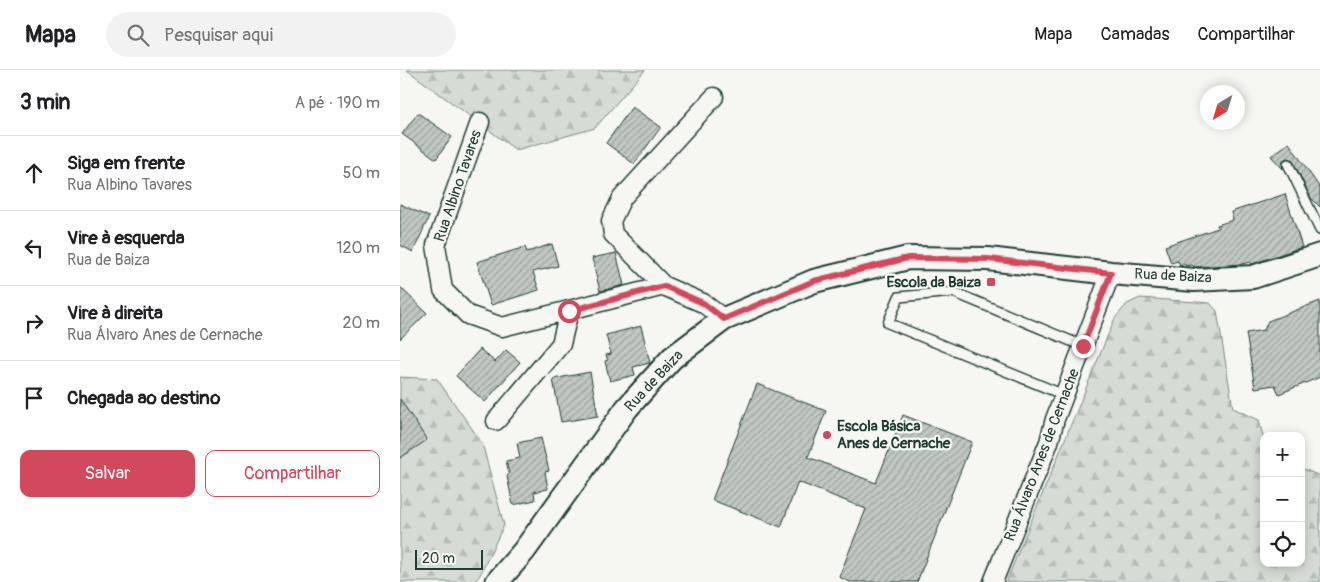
<!DOCTYPE html>
<html lang="pt">
<head>
<meta charset="utf-8">
<style>
	:root { --surface:#fff; --page:#f2f2f2; --text:#202124; --muted:#757577; --line:#e0e0e0; --accent:#d1495b }
	body { margin:0; font-family:Pangolin,sans-serif; background:var(--page); color:var(--text) }
	.controls { position:absolute; right:15px; bottom:15px; display:grid; overflow:hidden; border-radius:10px; box-shadow:0 2px 12px #0003 }
	.controls button { width:45px; height:45px; display:grid; place-items:center; padding:0; border:0; border-bottom:1px solid var(--line); background:var(--surface); color:var(--text); font:25px sans-serif }
	.compass { position:absolute; left:800px; top:15px; width:45px; height:45px; border-radius:50%; background:var(--surface); box-shadow:0 2px 12px #0003; rotate:218deg }
	.scale { position:absolute; left:15px; bottom:12px; width:68px; box-sizing:border-box; padding-left:5px; border:2px solid #1f3d34; border-top:0; font-size:14px; line-height:18px; white-space:nowrap; color:#1f3d34; -webkit-text-stroke:4px #f6f6f2; paint-order:stroke }
	.stop { position:absolute; width:15px; height:15px; margin:-11px; border:4px solid #d1495b; border-radius:50%; background:#fff }
	.stop.end { background:#d1495b; border-color:#fff; box-shadow:0 1px 5px #0008 }
	.list { margin:0; padding:0; list-style:none }
	h2 { display:flex; justify-content:space-between; align-items:center; height:65px; margin:0; padding:0 20px; font-size:21px }
	h2 small { font-size:16px; font-weight:400; color:var(--muted) }
	.list li { display:grid; grid-template-columns:32px 1fr auto; gap:15px; align-items:center; box-sizing:border-box; height:75px; padding:0 20px; border-top:1px solid var(--line) }
	.list b { display:block; font-size:19px; white-space:nowrap }
	.list p { margin:0; font-size:16px; white-space:nowrap; color:var(--muted) }
	.list em { font-size:16px; font-style:normal; color:var(--muted) }
	.actions { display:flex; gap:10px; padding:15px 20px }
	.actions a { flex:1; padding:11px 0; border:1px solid var(--accent); border-radius:10px; text-align:center; font-size:18px; color:var(--accent) }
	.actions .main { background:var(--accent); color:#fff }
	.icon { flex:none; width:28px; height:28px; fill:none; stroke:currentColor; stroke-width:2; stroke-linecap:round; stroke-linejoin:round }
	.map { position:relative; flex:none; width:920px; height:512px; overflow:hidden }
	header { display:flex; align-items:center; gap:30px; box-sizing:border-box; height:70px; padding:0 25px; background:var(--surface); border-bottom:1px solid var(--line) }
	header strong { font-size:24px }
	nav { display:flex; gap:28px; margin-inline-start:auto; font-size:18px }
	.search { width:350px; height:45px; background:var(--page); display:flex; align-items:center; gap:12px; box-sizing:border-box; padding:0 18px; border-radius:28px; color:var(--muted); font-size:19px }
	main { display:flex }
	aside { flex:1; background:var(--surface) }
	.map>svg:first-child { display:block }
	.forest { fill:url(#forest-firs); stroke:#7a8c85 }
	.building { fill:url(#building-hatch); stroke:#1f3d34 }
	.lines { fill:none; stroke-linecap:round; stroke-linejoin:round }
	.service-casing { stroke:#1f3d34; stroke-width:12 }
	.minor-casing { stroke:#1f3d34; stroke-width:21 }
	.tertiary-casing { stroke:#1f3d34; stroke-width:26 }
	.service { stroke:#f6f6f2; stroke-width:9 }
	.minor { stroke:#f6f6f2; stroke-width:18 }
	.tertiary { stroke:#f6f6f2; stroke-width:22 }
	.route { stroke:#d1495b; stroke-width:6 }
	.poi-dot { fill:#d1495b; stroke:#f6f6f2; stroke-width:2 }
	.labels { text-anchor:middle; dominant-baseline:central; stroke-width:4.5; stroke-linejoin:round; paint-order:stroke }
	.street-label { font-size:15px; fill:#1f3d34; stroke:#f6f6f2 }
	.poi-label { font-size:15px; font-weight:bold; fill:#1f3d34; stroke:#f6f6f2; text-anchor:end }
</style>
</head>
<body>
<header>
<strong>Mapa</strong>
<div class="search"><svg class="icon" aria-label="search" viewBox="0 0 24 24"><circle cx="10" cy="10" r="6"/><path d="M15 15l6 6"/></svg>Pesquisar aqui</div>
<nav><a>Mapa</a><a>Camadas</a><a>Compartilhar</a></nav>
</header>
<main>
<aside>
<h2>3 min<small>A pé · 190 m</small></h2>
<ul class="list">
<li><svg class="icon" aria-label="ahead" viewBox="0 0 24 24"><path d="M12 20V5M6 11l6-6 6 6"/></svg><div><b>Siga em frente</b><p>Rua Albino Tavares</p></div><em>50 m</em></li>
<li><svg class="icon" aria-label="left" viewBox="0 0 24 24"><path d="M17 20v-9H6M10 6l-5 5 5 5"/></svg><div><b>Vire à esquerda</b><p>Rua de Baiza</p></div><em>120 m</em></li>
<li><svg class="icon" aria-label="right" viewBox="0 0 24 24"><path d="M7 20v-9h11M14 6l5 5-5 5"/></svg><div><b>Vire à direita</b><p>Rua Álvaro Anes de Cernache</p></div><em>20 m</em></li>
<li><svg class="icon" aria-label="arrive" viewBox="0 0 24 24"><path d="M6 21V4h12l-3 4 3 4H6"/></svg><div><b>Chegada ao destino</b></div></li>
</ul>
<div class="actions"><a class="main">Salvar</a><a>Compartilhar</a></div>
</aside>
<div class="map">
<svg width="920" height="512" viewBox="0 0 920 512">
	<defs>
		<pattern id="forest-firs" width="22" height="20" patternUnits="userSpaceOnUse" patternTransform="scale(1.25)"><rect width="22" height="20" fill="#d6dbd6"/><path d="M5 1l3.5 6h-7zM16 11l3.5 6h-7z" fill="#b7bdb8"/></pattern>
		<pattern id="building-hatch" width="6" height="6" patternUnits="userSpaceOnUse" patternTransform="scale(1.25)"><rect width="6" height="6" fill="#c1c8c3"/><path d="M-1 1l2-2M0 6l6-6M5 7l2-2" fill="none" stroke="#9ca49f"/></pattern>
	</defs>
	<rect width="100%" height="100%" fill="#f6f6f2"/>
	<filter id="ink" filterUnits="userSpaceOnUse"><feTurbulence type="fractalNoise" baseFrequency=".02" numOctaves="2"/><feDisplacementMap in="SourceGraphic" scale="10" xChannelSelector="R" yChannelSelector="G"/><feConvolveMatrix kernelMatrix="1 2 1 2 8 2 1 2 1" color-interpolation-filters="sRGB"/></filter>
	<g filter="url(#ink)">
		<path class="forest" d="M7 0H245L195 58 116 80Z
			M740 228 810 233 817 241 833 338 859 350 864 370V493H901V398L920 406V512H606L715 248 727 234Z
			M0 307 37 309 82 373 104 455 80 505 74 512H0Z"/>
		<path class="building" d="M232 37 261 57 234 94 206 73Z
			M18 43 52 67 36 89 2 64Z
			M889 73 920 118V137L911 128 892 89 888 88 883 90 882 94 883 99 871 86Z
			M885 124 902 177 852 194 850 192 843 194 794 197 792 195 786 196 785 194 780 196 778 191 771 193 765 176 818 158 817 155 833 150 831 142Z
			M0 134 29 147 13 182 0 175Z
			M152 174 158 196 133 202 139 220 91 235 77 192 125 177 127 182Z
			M216 183 224 215 200 221 192 188Z
			M0 217 27 243 0 269Z
			M920 231V307L879 324 875 315 855 318 846 263 864 260 868 251Z
			M241 256 250 293 233 297 235 305 210 311 205 291 208 290 206 285 211 284 206 265Z
			M80 279 95 292 106 280 120 292 85 332 56 306Z
			M190 302 198 346 161 352 153 309Z
			M357 314 426 341 408 387 476 413 503 345 572 372 517 512H450L439 507 466 439 398 412 381 457 312 430Z
			M0 329 27 370 0 388Z
			M141 368 149 401 145 402 148 419 134 422 135 430 113 435 107 406 109 404 106 391 120 388 117 373Z"/>
		<g class="lines">
			<defs>
				<path id="service" d="M888 94 920 160
					M664 325 488 253 499 227 553 222 683 276"/>
				<path id="minor" d="M80 52 36 175 43 220 68 245 102 257 264 216 303 233 324 249
					M264 216 213 164 211 151 222 128 314 27
					M96 351 161 274 169 241
					M593 512 649 372 655 349 711 203"/>
				<path id="tertiary" d="M97 512 124 481 227 338 272 288 324 249 414 211 508 188 588 189 711 203 794 210 853 207 920 185"/>
			</defs>
			<use href="#service" class="service-casing"/>
			<use href="#minor" class="minor-casing"/>
			<use href="#tertiary" class="tertiary-casing"/>
			<use href="#service" class="service"/>
			<use href="#minor" class="minor"/>
			<use href="#tertiary" class="tertiary"/>
		</g>
	</g>
	<g class="lines" filter="url(#ink)">
		<path class="route" d="M169 241 264 216 303 233 324 249 414 211 508 188 588 189 711 203 683 276"/>
	</g>
	<g class="poi-dot">
		<rect x="586" y="207" width="10" height="10" rx="2.5"/>
		<circle cx="427" cy="365" r="5"/>
	</g>
	<g class="labels">
		<g class="street-label">
			<text transform="translate(58 116) rotate(-71)">Rua Albino Tavares</text>
			<text transform="translate(773 206) rotate(3)">Rua de Baiza</text>
			<text transform="translate(254 311) rotate(-47)">Rua de Baiza</text>
			<text transform="translate(642 385) rotate(-69)">Rua Álvaro Anes de Cernache</text>
		</g>
		<g class="poi-label">
			<text x="581" y="212">Escola da Baiza</text>
			<text x="437" y="356" text-anchor="start">Escola Básica<tspan x="437" dy="17">Anes de Cernache</tspan></text>
		</g>
	</g>
</svg>
<div class="controls">
<button>+</button>
<button>−</button>
<button><svg class="icon" aria-label="locate" viewBox="0 0 24 24"><circle cx="12" cy="12" r="6"/><path d="M12 2v4M12 18v4M2 12h4M18 12h4"/></svg></button>
</div>
<svg class="compass" viewBox="-18 -18 36 36"><path d="M0-13l5 13h-10z" fill="#e53935"/><path d="M0 13l5-13h-10z" fill="#757577"/></svg>
<div class="scale">20 m</div>
<div class="stop" style="left:169px;top:241px"></div>
<div class="stop end" style="left:683px;top:276px"></div>
</div>
</main>
</body>
</html>
